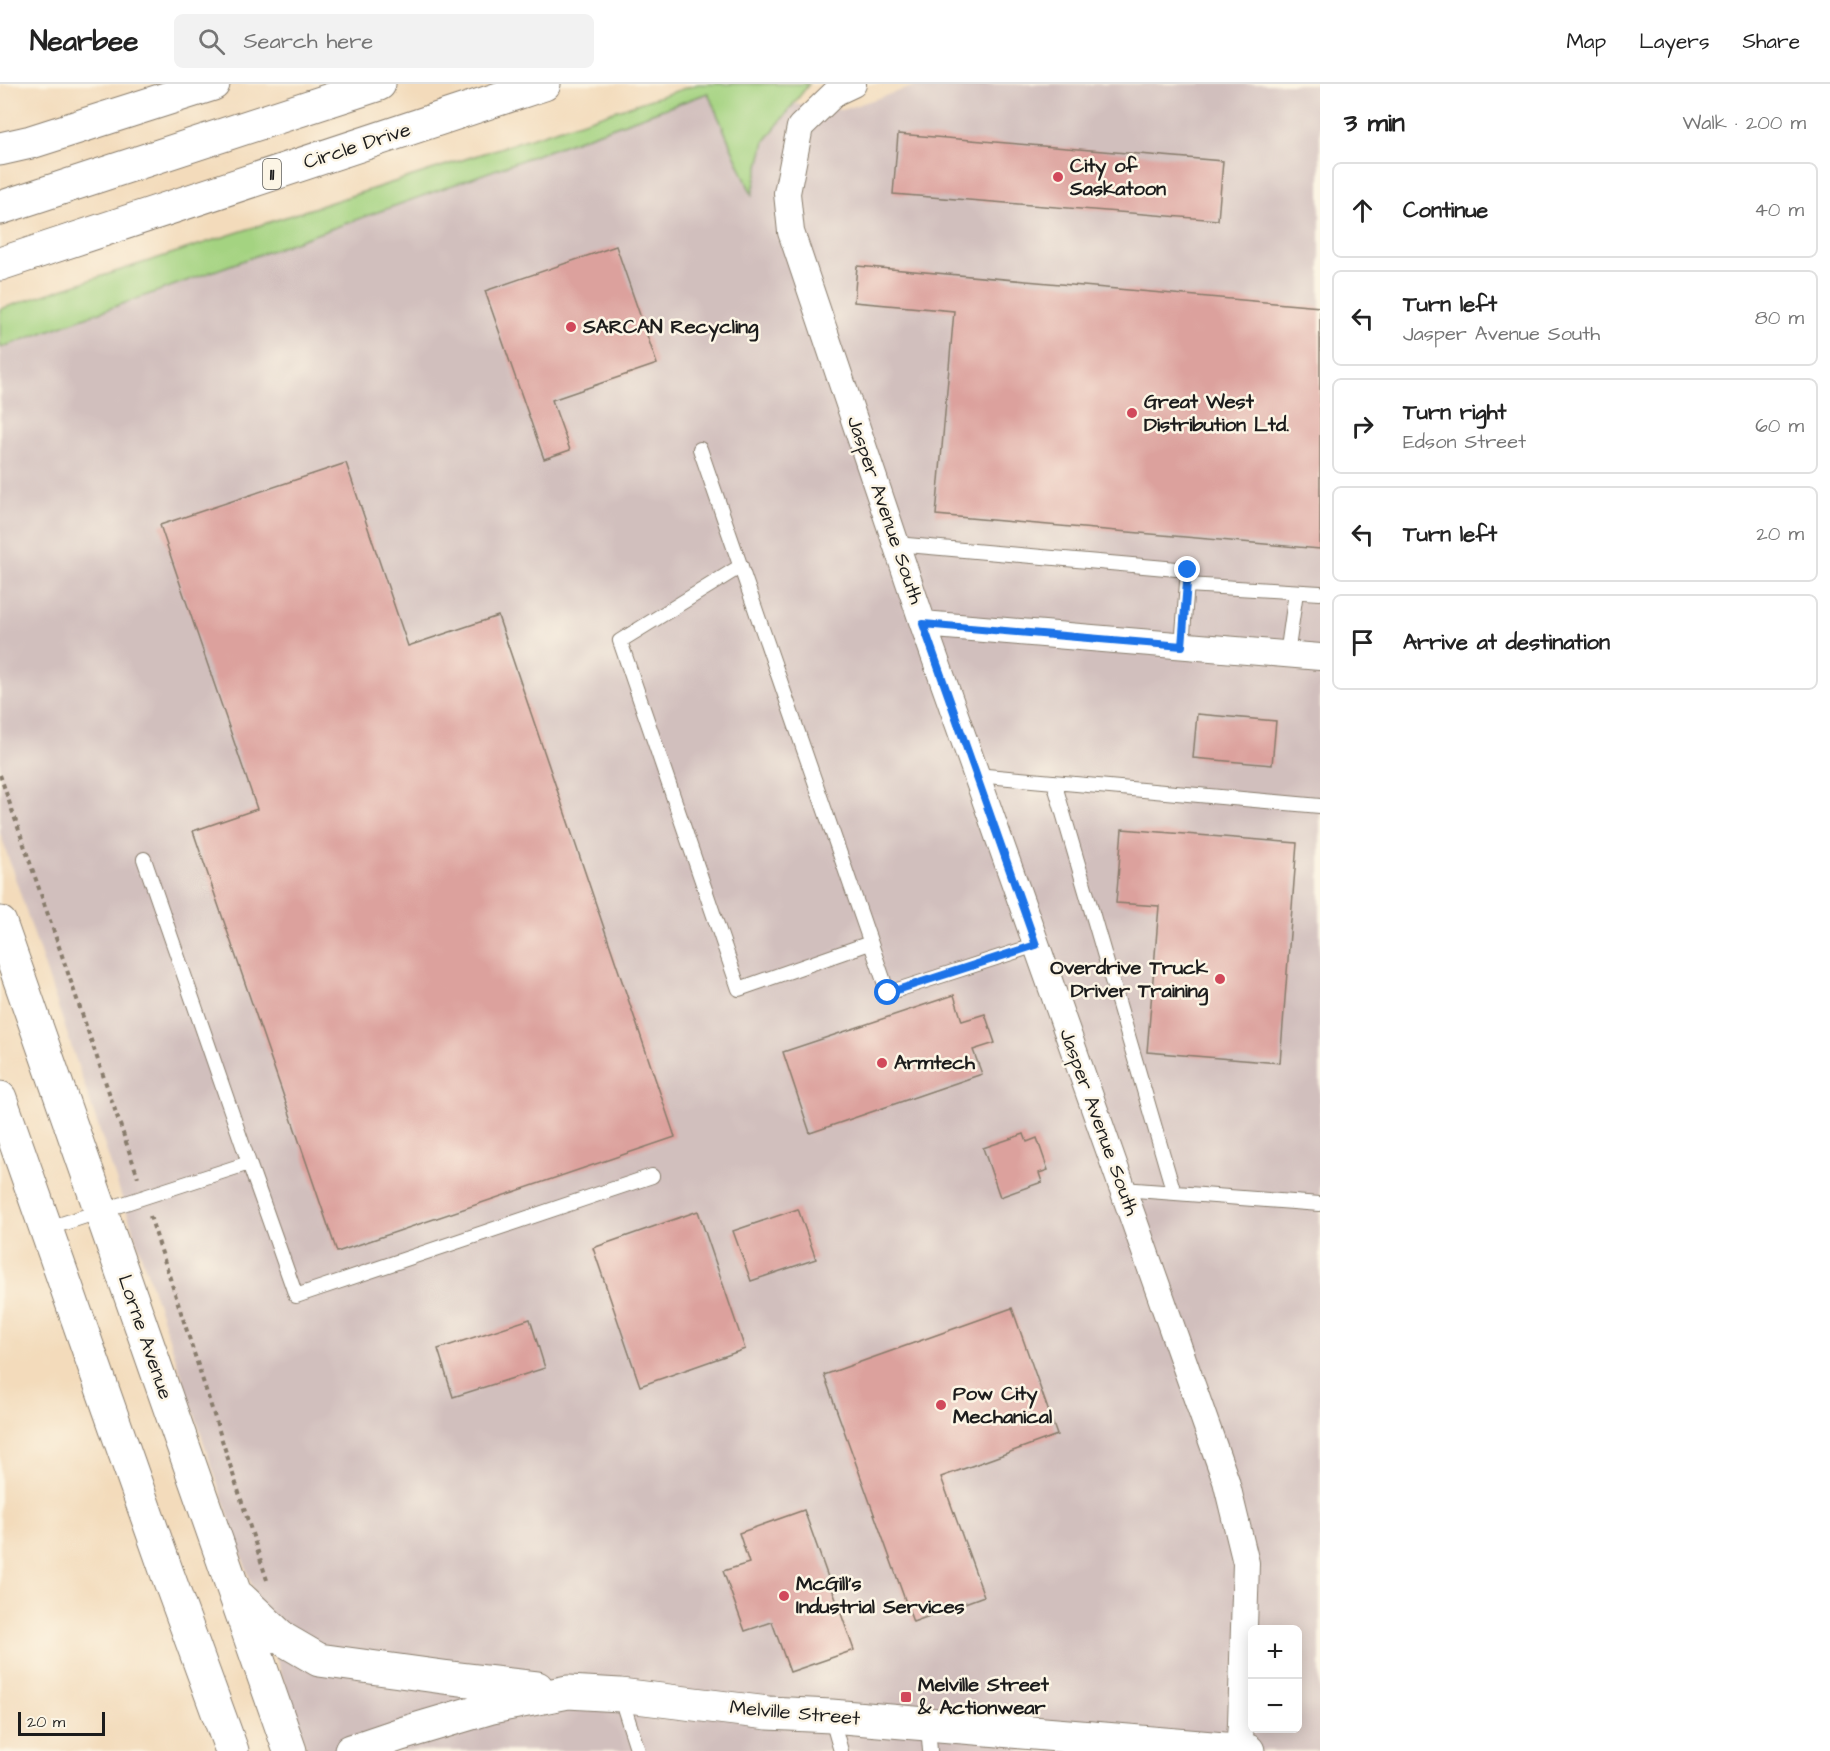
<!DOCTYPE html>
<html lang="en">
<head>
<meta charset="utf-8">
<style>
	:root { --surface:#fff; --page:#f2f2f2; --text:#222; --muted:#767676; --line:#e0e0e0 }
	body { margin:0; font-family:"Architects Daughter",sans-serif; background:var(--page); color:var(--text) }
	.controls { position:absolute; right:18px; bottom:18px; display:grid; overflow:hidden; border-radius:9px; box-shadow:0 3px 15px #0003 }
	.controls button { width:54px; height:54px; display:grid; place-items:center; padding:0; border:0; border-bottom:2px solid var(--line); background:var(--surface); color:var(--text); font:30px sans-serif }
	.scale { position:absolute; left:18px; bottom:15px; width:87px; box-sizing:border-box; padding-left:6px; border:3px solid #1c1c1c; border-top:0; font-size:16px; line-height:21px; white-space:nowrap; color:#1c1c1c; -webkit-text-stroke:4px #fcf5e5; paint-order:stroke }
	.stop { position:absolute; width:18px; height:18px; margin:-14px; border:4px solid #1a73e8; border-radius:50%; background:#fff }
	.stop.end { background:#1a73e8; border-color:#fff; box-shadow:0 2px 6px #0008 }
	.list { margin:0; padding:0; list-style:none }
	h2 { display:flex; justify-content:space-between; align-items:center; height:78px; margin:0; padding:0 24px; font-size:26px }
	h2 small { font-size:20px; font-weight:400; color:var(--muted) }
	.list li { display:grid; grid-template-columns:39px 1fr auto; gap:18px; align-items:center; box-sizing:border-box; height:96px; margin:0 12px 12px; padding:0 12px; border:2px solid var(--line); border-radius:9px }
	.list b { display:block; font-size:22px; white-space:nowrap }
	.list p { margin:0; font-size:20px; white-space:nowrap; color:var(--muted) }
	.list em { font-size:20px; font-style:normal; color:var(--muted) }
	.icon { flex:none; width:33px; height:33px; fill:none; stroke:currentColor; stroke-width:2; stroke-linecap:round; stroke-linejoin:round }
	.map { position:relative; flex:none; width:1320px; height:1667px; overflow:hidden }
	header { display:flex; align-items:center; gap:36px; box-sizing:border-box; height:84px; padding:0 30px; background:var(--surface); border-bottom:2px solid var(--line) }
	header strong { font-size:28px }
	nav { display:flex; gap:33px; margin-inline-start:auto; font-size:21px }
	.search { width:420px; height:54px; background:var(--page); display:flex; align-items:center; gap:15px; box-sizing:border-box; padding:0 21px; border-radius:9px; color:var(--muted); font-size:22px }
	main { display:flex }
	aside { flex:1; background:var(--surface) }
	.map>svg:first-child { display:block }
	.industrial { fill:#d1bfbd; fill-rule:evenodd }
	.green { fill:#a4d381; stroke:#60784e; stroke-width:1.5 }
	.building { fill:#dca19d }
	.lines { fill:none; stroke-linecap:round; stroke-linejoin:round }
	.lane-casing { stroke:#887c6c; stroke-width:16 }
	.street-casing { stroke:#887c6c; stroke-width:28 }
	.secondary-casing { stroke:#887c6c; stroke-width:35 }
	.highway-casing { stroke:#887c6c; stroke-width:35 }
	.path { stroke:#887c6c; stroke-width:4; stroke-dasharray:4.5 4.5; stroke-linecap:butt }
	.lane { stroke:#fff; stroke-width:14 }
	.street { stroke:#fff; stroke-width:26 }
	.secondary { stroke:#fff; stroke-width:33 }
	.highway { stroke:#fff; stroke-width:33 }
	.route { stroke:#1a73e8; stroke-width:8 }
	.poi-dot { fill:#d1495b; stroke:#fcf5e5; stroke-width:2 }
	.labels { text-anchor:middle; dominant-baseline:central; stroke-width:5; stroke-linejoin:round; paint-order:stroke }
	.shield { fill:#fcf5e5; stroke:#5f5d58; stroke-width:1.5 }
	.shield-label { font-size:18px; font-weight:bold; fill:#1c1c1c }
	.street-label { font-size:20px; fill:#1c1c1c; stroke:#fcf5e5 }
	.poi-label { font-size:20px; font-weight:bold; fill:#1c1c1c; stroke:#fcf5e5; text-anchor:start }
</style>
</head>
<body>
<header>
<strong>Nearbee</strong>
<div class="search"><svg class="icon" aria-label="search" viewBox="0 0 24 24"><circle cx="10" cy="10" r="6"/><path d="M15 15l6 6"/></svg>Search here</div>
<nav><a>Map</a><a>Layers</a><a>Share</a></nav>
</header>
<main>
<div class="map">
<svg width="1320" height="1667" viewBox="0 0 1320 1667">
	<rect width="100%" height="100%" fill="#fcf5e5"/>
	<filter id="ink" filterUnits="userSpaceOnUse"><feTurbulence type="fractalNoise" baseFrequency=".0167" numOctaves="2"/><feDisplacementMap in="SourceGraphic" scale="12" xChannelSelector="R" yChannelSelector="G"/><feConvolveMatrix kernelMatrix="1 2 1 2 8 2 1 2 1" color-interpolation-filters="sRGB"/></filter>
	<filter id="wash" filterUnits="userSpaceOnUse"><feTurbulence type="fractalNoise" baseFrequency=".008" numOctaves="4" result="noise"/><feDisplacementMap in="SourceGraphic" scale="24" xChannelSelector="R" yChannelSelector="G"/><feGaussianBlur stdDeviation="1.35" result="paint"/><feColorMatrix in="noise" values="0 0 0 0 0 0 0 0 0 0 0 0 0 0 0 0 0 1.4 0 .05"/><feComposite in="paint" operator="in"/></filter>
	<g filter="url(#wash)">
		<rect width="100%" height="100%" fill="#f3dbbb"/>
		<path class="industrial" d="M921 0H1320V1667H307L0 749V264L708 9 842 26ZM1252 1546H1298V1644H1252Z"/>
		<path class="green" d="M698 0H809L765 57 752 111 708 9 0 264V225Z"/>
		<g id="blocks">
			<path class="building" d="M898 50 1223 77 1218 136 893 110Z
				M616 162 657 280 552 316 570 366 544 375 485 207Z
				M857 182 1320 223V465L936 431 954 227 854 218Z
				M346 379 408 562 498 532 675 1053 337 1168 193 747 257 725 160 441Z
				M1197 630 1276 637 1272 681 1193 674Z
				M1122 745 1297 759 1280 979 1147 968 1159 822 1116 819Z
				M954 911 962 937 985 930 995 959 973 966 982 990 810 1049 783 968Z
				M1024 1050 1027 1058 1037 1054 1048 1086 1039 1089 1042 1098 1000 1113 983 1064Z
				M798 1125 816 1175 751 1197 733 1147Z
				M698 1127 745 1265 640 1302 593 1164Z
				M1012 1224 1057 1351 941 1393 984 1512 913 1538 824 1291Z
				M530 1235 545 1284 453 1313 438 1265Z
				M804 1426 854 1566 790 1588 772 1538 745 1547 723 1487 749 1479 739 1449Z"/>
		</g>
	</g>
	<g filter="url(#ink)">
		<use href="#blocks" fill-opacity="0" stroke="#887c6c" stroke-width="1.5"/>
		<g class="lines">
			<defs>
				<path id="lane" d="M700 365 888 909 1036 861
					M896 460 1188 486 1182 562
					M741 482 620 557 739 905 870 859
					M1187 501 1320 509
					M1287 571 1296 508
					M976 691 1320 722
					M1054 698 1174 1109
					M249 1079 296 1212 652 1092
					M1123 1105 1320 1120
					M46 1145 249 1079 144 775
					M620 1611 638 1667
					M831 1632 841 1667
					M928 1641 930 1667"/>
				<path id="street" d="M853 0 836 8 800 43 787 109 791 148 923 540 1226 1397 1246 1479 1241 1640 1239 1666
					M923 540 1320 573"/>
				<path id="secondary" d="M0 839 290 1667
					M0 1014 167 1489 232 1667
					M240 1514 283 1555 319 1576 443 1593 537 1604
					M351 1667 401 1650 492 1623 568 1608 620 1611 768 1629 831 1632 1248 1667"/>
				<path id="highway" d="M0 65 31 58 213 0
					M0 124 379 0
					M0 180 544 0"/>
			</defs>
			<use href="#lane" class="lane-casing"/>
			<use href="#street" class="street-casing"/>
			<use href="#secondary" class="secondary-casing"/>
			<use href="#highway" class="highway-casing"/>
			<path class="path" d="M0 691 138 1093
				M150 1132 267 1496"/>
			<use href="#lane" class="lane"/>
			<use href="#street" class="street"/>
			<use href="#secondary" class="secondary"/>
			<use href="#highway" class="highway"/>
		</g>
	</g>
	<g class="lines" filter="url(#ink)">
		<path class="route" d="M888 909 1036 861 923 540 1182 562 1188 486"/>
	</g>
	<g class="poi-dot">
		<circle cx="1058" cy="93" r="6"/>
		<circle cx="571" cy="243" r="6"/>
		<circle cx="1132" cy="329" r="6"/>
		<circle cx="1220" cy="895" r="6"/>
		<circle cx="882" cy="979" r="6"/>
		<circle cx="941" cy="1321" r="6"/>
		<circle cx="784" cy="1512" r="6"/>
		<rect x="900" y="1607" width="12" height="12" rx="3"/>
	</g>
	<g class="labels">
		<rect class="shield" x="263" y="75" width="18" height="30" rx="4.5"/>
		<g class="shield-label">
			<text x="272" y="90">11</text>
		</g>
		<g class="street-label">
			<text transform="translate(357 62) rotate(-18)">Circle Drive</text>
			<text transform="translate(885 426) rotate(71)">Jasper Avenue South</text>
			<text transform="translate(1099 1038) rotate(70)">Jasper Avenue South</text>
			<text transform="translate(145 1253) rotate(71)">Lorne Avenue</text>
			<text transform="translate(795 1629) rotate(5)">Melville Street</text>
		</g>
		<g class="poi-label">
			<text x="1070" y="82">City of<tspan x="1070" dy="23">Saskatoon</tspan></text>
			<text x="583" y="243">SARCAN Recycling</text>
			<text x="1144" y="318">Great West<tspan x="1144" dy="23">Distribution Ltd.</tspan></text>
			<text x="1208" y="884" text-anchor="end">Overdrive Truck<tspan x="1208" dy="23">Driver Training</tspan></text>
			<text x="894" y="979">Armtech</text>
			<text x="953" y="1310">Pow City<tspan x="953" dy="23">Mechanical</tspan></text>
			<text x="796" y="1500">McGill's<tspan x="796" dy="23">Industrial Services</tspan></text>
			<text x="918" y="1601">Melville Street<tspan x="918" dy="23">&amp; Actionwear</tspan></text>
		</g>
	</g>
</svg>
<div class="controls">
<button>+</button>
<button>−</button>
</div>
<div class="scale">20 m</div>
<div class="stop" style="left:888px;top:909px"></div>
<div class="stop end" style="left:1188px;top:486px"></div>
</div>
<aside>
<h2>3 min<small>Walk · 200 m</small></h2>
<ul class="list">
<li><svg class="icon" aria-label="ahead" viewBox="0 0 24 24"><path d="M12 20V5M6 11l6-6 6 6"/></svg><div><b>Continue</b></div><em>40 m</em></li>
<li><svg class="icon" aria-label="left" viewBox="0 0 24 24"><path d="M17 20v-9H6M10 6l-5 5 5 5"/></svg><div><b>Turn left</b><p>Jasper Avenue South</p></div><em>80 m</em></li>
<li><svg class="icon" aria-label="right" viewBox="0 0 24 24"><path d="M7 20v-9h11M14 6l5 5-5 5"/></svg><div><b>Turn right</b><p>Edson Street</p></div><em>60 m</em></li>
<li><svg class="icon" aria-label="left" viewBox="0 0 24 24"><path d="M17 20v-9H6M10 6l-5 5 5 5"/></svg><div><b>Turn left</b></div><em>20 m</em></li>
<li><svg class="icon" aria-label="arrive" viewBox="0 0 24 24"><path d="M6 21V4h12l-3 4 3 4H6"/></svg><div><b>Arrive at destination</b></div></li>
</ul>
</aside>
</main>
</body>
</html>
